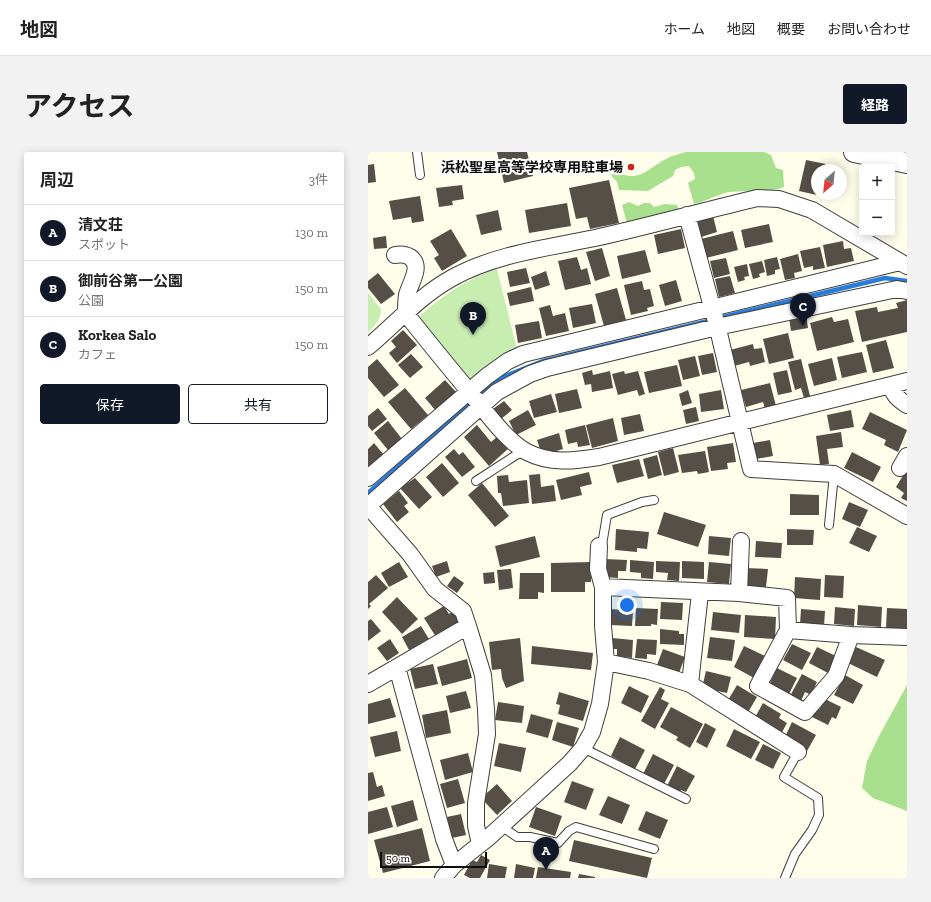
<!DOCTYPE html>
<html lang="ja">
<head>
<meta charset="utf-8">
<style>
	:root { --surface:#fff; --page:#f2f2f2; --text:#222; --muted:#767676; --line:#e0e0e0; --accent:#111827 }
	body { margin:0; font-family:"Zilla Slab","Noto Sans JP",serif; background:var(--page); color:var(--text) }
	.controls { position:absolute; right:12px; top:12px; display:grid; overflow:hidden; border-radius:4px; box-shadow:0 2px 10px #0003 }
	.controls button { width:36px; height:36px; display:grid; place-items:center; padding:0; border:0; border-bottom:1px solid var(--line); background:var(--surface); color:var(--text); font:20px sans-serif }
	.compass { position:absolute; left:443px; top:12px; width:36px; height:36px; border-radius:50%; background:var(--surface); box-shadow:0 2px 10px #0003; rotate:207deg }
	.scale { position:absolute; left:12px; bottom:10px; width:107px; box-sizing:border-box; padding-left:4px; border:2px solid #0c0c0c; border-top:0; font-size:11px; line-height:14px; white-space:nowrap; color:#0c0c0c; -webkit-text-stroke:3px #fff; paint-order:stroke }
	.you { position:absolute; left:259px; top:453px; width:14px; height:14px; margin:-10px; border:3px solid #fff; border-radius:50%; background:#1a73e8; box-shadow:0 0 0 6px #1a73e833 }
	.badge { display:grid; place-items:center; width:26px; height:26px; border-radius:50%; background:var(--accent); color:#fff; font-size:13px; font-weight:700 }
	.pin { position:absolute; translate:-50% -33px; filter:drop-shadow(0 1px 2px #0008) }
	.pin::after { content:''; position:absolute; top:21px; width:14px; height:12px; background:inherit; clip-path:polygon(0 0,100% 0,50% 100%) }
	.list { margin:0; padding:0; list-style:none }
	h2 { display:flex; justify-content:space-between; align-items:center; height:52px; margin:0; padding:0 16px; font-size:17px }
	h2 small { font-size:13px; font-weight:400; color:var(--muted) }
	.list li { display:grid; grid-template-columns:26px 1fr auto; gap:12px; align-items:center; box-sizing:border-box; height:56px; padding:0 16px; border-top:1px solid var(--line) }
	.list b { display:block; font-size:15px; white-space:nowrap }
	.list p { margin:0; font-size:13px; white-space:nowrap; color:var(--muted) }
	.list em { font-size:13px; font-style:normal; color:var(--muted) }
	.actions { display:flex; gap:8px; padding:12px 16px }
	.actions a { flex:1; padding:9px 0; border:1px solid var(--accent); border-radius:4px; text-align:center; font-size:14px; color:var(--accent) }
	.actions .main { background:var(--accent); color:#fff }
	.map { position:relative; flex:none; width:539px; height:726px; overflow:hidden; border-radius:4px }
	header { display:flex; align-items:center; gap:24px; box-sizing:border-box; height:56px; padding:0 20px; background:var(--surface); border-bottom:1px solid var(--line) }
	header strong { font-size:19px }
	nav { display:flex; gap:22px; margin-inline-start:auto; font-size:14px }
	.intro { display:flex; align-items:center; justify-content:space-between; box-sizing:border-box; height:96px; padding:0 24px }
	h1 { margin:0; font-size:28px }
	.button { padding:10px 18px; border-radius:4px; background:var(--accent); color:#fff; font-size:14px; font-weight:700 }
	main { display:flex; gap:24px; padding:0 24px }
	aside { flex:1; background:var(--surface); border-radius:4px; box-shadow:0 2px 10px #0003 }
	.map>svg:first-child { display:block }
	.green { fill:#c8edb1 }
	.forest { fill:#a8e08e }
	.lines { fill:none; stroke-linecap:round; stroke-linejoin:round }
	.stream { stroke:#297cdb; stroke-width:4.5 }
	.building { fill:#564f47 }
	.service-casing { stroke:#3f3f3f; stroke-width:10 }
	.minor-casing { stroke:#3f3f3f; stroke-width:18 }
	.tertiary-casing { stroke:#3f3f3f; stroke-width:22 }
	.service { stroke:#fff; stroke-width:8 }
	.minor { stroke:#fff; stroke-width:16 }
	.tertiary { stroke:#fff; stroke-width:20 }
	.poi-dot { fill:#c92617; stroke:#fff; stroke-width:1.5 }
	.labels { text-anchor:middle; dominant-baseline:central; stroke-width:4; stroke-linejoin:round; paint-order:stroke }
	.poi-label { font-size:14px; font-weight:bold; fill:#0c0c0c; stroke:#fff; text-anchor:end }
</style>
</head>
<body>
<header>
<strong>地図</strong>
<nav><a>ホーム</a><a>地図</a><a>概要</a><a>お問い合わせ</a></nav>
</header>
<div class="intro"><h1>アクセス</h1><a class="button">経路</a></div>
<main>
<aside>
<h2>周辺<small>3件</small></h2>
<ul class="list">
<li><span class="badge">A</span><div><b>清文荘</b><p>スポット</p></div><em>130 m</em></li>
<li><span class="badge">B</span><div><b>御前谷第一公園</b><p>公園</p></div><em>150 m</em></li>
<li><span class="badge">C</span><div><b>Korkea Salo</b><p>カフェ</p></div><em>150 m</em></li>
</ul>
<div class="actions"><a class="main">保存</a><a>共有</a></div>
</aside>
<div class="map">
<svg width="539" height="726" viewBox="0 0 539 726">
	<rect width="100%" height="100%" fill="#fffeeb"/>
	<path class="green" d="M129 117 149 197 104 231 53 169 52 164C75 143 98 127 129 117Z
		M0 141 13 157C13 167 8 173 0 180Z"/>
	<path class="forest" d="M318 0H396L403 3 408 16 415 18 416 35C402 41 378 38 361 40 349 42 338 50 326 52L320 31 327 27 326 21 321 14 313 15 307 18 305 24 280 39 251 38 249 30 243 23 246 20C275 31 277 17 300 6 305 3 312 2 318 0Z
		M261 50 270 54 276 51H282L286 55 297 52 309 53 311 58 259 72 254 53Z
		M539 533V659L505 646 494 636 499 609 511 584Z"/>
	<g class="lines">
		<path class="stream" d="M355 165 517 126 539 129
			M115 240 132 226 175 209 340 169
			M0 341 99 254"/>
	</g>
	<path class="building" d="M129 0H159L165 24 136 31Z
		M438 8 458 12 457 18H449V43L431 39Z
		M6 12 8 30 0 31V13Z
		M241 28 251 71 222 77 219 65 208 67 201 36Z
		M94 33 96 47 84 49 85 53 71 55 68 36Z
		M52 44 56 69 44 71 43 65 25 68 21 49Z
		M199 51 203 74 161 81 157 58Z
		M130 58 134 78 113 83 108 63Z
		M345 64 349 80 333 85 328 69Z
		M401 72 405 90 377 96 373 78Z
		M83 77 99 104 74 119 66 106 71 103 62 89Z
		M313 77 317 96 290 102 286 83Z
		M365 79 370 98 338 106 333 87Z
		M18 84 19 96 6 97 5 86Z
		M475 89 476 97 483 96 486 109 459 115 455 93Z
		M452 95 457 116 445 118V114L436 116 432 99Z
		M234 96 242 124 227 129 218 100Z
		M277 98 283 120 254 127 249 104Z
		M430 102 434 119 426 121 427 126 417 128 412 107Z
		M209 105 213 118 219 116 223 132 197 138 190 109Z
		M409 105 412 117 407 118V122L399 124 396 108Z
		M358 106 362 122 346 126 342 109Z
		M394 109 397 120 391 122 392 125 385 127 381 112Z
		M379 112 381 124 376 125 377 128 370 130 366 115Z
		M158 116 162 131 142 135 139 120Z
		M178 119 182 133 167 138 163 125Z
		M10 121 27 142 13 152 0 136V129Z
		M362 124 367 141 351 145 347 127Z
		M308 128 314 149 297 154 291 133Z
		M274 129 276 138 282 137 286 154 279 156 280 159 263 163 256 133Z
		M163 135 166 149 142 154 139 141Z
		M249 136 258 168 236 174 227 142Z
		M539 148V180L494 190 487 159 509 155 510 160 530 156 528 151Z
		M224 152 228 171 205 176 201 156Z
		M182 153 185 164 197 161 201 179 178 184 171 156Z
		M438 163 440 176 423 179 421 166Z
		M464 165 466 170 480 167 486 190 449 199 442 171Z
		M171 169 174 186 150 191 147 173Z
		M35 178 49 193 29 211 21 201 28 195 23 189Z
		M420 181 426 206 401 212 395 187Z
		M518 188 526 216 505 221 498 193Z
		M385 192 386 197 394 196 397 210 382 214 381 210 366 214 362 198Z
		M494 200 499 220 474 226 469 205Z
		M345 201 349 220 334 223 330 204Z
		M43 202 55 215 42 226 30 213Z
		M327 204 332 224 315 228 310 208Z
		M464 206 469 228 446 234 440 212Z
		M9 207 31 233 16 245 0 226V215Z
		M433 207 442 244 436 246 433 236 427 238 420 210Z
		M309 213 314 234 281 241 276 220Z
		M224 218 225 223 242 219 245 236 224 240 223 232 217 233 214 221Z
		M419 218 424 240 410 243 405 221Z
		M256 219 257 222 270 219 277 242 271 244 269 238 250 243 244 222Z
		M77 228 89 241 68 259 57 246Z
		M402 231 408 254 397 257 395 250 378 255 373 238Z
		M37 236 60 263 43 277 20 250Z
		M209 237 214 256 191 261 187 242Z
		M320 238 324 251 314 254 311 242Z
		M353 238 356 257 333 260 331 242Z
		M183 242 189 260 166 266 161 249Z
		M136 249 144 258 133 267 125 257Z
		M328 255 331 269 318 272 315 258Z
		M10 256 19 267 4 279 0 274V264Z
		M160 258 168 273 148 283 141 269Z
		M483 258 486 275 462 279 459 263Z
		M502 260 539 278 530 300 516 293 518 288 494 277Z
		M272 262 276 279 256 283 253 266Z
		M245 266 250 289 224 296 218 273Z
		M20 269 34 287 20 298 6 281Z
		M109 273 123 290 130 284 141 296 121 314 96 285Z
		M217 273 222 293 210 295 209 290 200 292 197 278Z
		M473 280 475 295 459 297 461 312 452 313 448 284Z
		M191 281 195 297 178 302 172 297 169 288Z
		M402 288 405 304 388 307 385 291Z
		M6 291 16 303 0 317V297Z
		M365 291 368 310 359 311 360 317 343 319 339 295Z
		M305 296 311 320 296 324 290 300Z
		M86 297 91 303 95 300 107 315 94 325 77 305Z
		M337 299 341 320 330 322 329 319 314 321 310 303Z
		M484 300 513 315 505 330 476 316Z
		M289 303 294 323 280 327 275 307Z
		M271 307 276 324 249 331 244 313Z
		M74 311 91 331 75 345 58 325Z
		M539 317V349L533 346 536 341 528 335Z
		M221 320 224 332 212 335 214 343 193 348 188 328Z
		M172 322 173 335 186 333 188 349 164 352 161 323Z
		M140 323 141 330 159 328 161 351 135 354 133 341H130L129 324Z
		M47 326 64 345 51 357 32 336Z
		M114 331 141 364 127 375 100 343Z
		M31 339 40 351 36 354 41 360 29 370 15 352Z
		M422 342 451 343V363H422Z
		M481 350 500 358 492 375 474 367Z
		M296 360 338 373 330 395 289 382Z
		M489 375 509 384 501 400 481 391Z
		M248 377 281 380 279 397 269 396V400L247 398Z
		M419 377 446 378 445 393H419Z
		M167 384 172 405 132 415 127 394Z
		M341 384 363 386 361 404 340 402Z
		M388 389 414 391 413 406 387 405Z
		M237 407 259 408 258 419H250V426L236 425Z
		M262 408 286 410 285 427 273 426V421L262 420Z
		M79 409 82 420 68 425 64 414Z
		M288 409 312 410 311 429 299 428 300 421 288 420Z
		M314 409 336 410V427L314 426Z
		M31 410 40 425 21 435 13 421Z
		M223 410V430H217V440H183V411Z
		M341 410 363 412 361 432 339 430Z
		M377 416 400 417 398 435 376 434Z
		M143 417 145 436 131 438 129 418Z
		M126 420 127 431 116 432 115 421Z
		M152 421H176V441L170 440V447H151Z
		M8 423 20 436 1 452 3 454 0 457V430Z
		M457 423 476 424 475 446 456 445Z
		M86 424 96 431 89 441 79 434Z
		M427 425 453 427 452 448 426 446Z
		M29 445 50 467 34 482 14 460Z
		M293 450 315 451 314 468 292 467Z
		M490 453 514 455 513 475 489 473Z
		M76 454 81 462 85 459 92 471 68 485 56 466Z
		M467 455 487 457 486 474 466 472Z
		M268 456 290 457 289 473 283 472V474H267Z
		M519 456 539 457V478L518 476Z
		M243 457 265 459 264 474 242 473Z
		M433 457 457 459 456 474 432 472Z
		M345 460 373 463 371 481 343 478Z
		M377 463 408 465 407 487 376 485Z
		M3 467 13 479 0 489V469Z
		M53 474 61 487 41 498 34 485Z
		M292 477 311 479V482H316V493L292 492Z
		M342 485 367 488 364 509 339 506Z
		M152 486 156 529 138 536 134 526 133 517 124 518 121 490Z
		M244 486 265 488 264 506 249 504V497H244Z
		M22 487 31 501 19 509 9 496Z
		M269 487 289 488 288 503 279 502V507L267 506Z
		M424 492 443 501 434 518 415 508Z
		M164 494 225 501 223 518 163 512Z
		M376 494 397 504 386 526 366 515Z
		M449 495 468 504 460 521 441 511Z
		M488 495 517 508 509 525 480 511Z
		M295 497 317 505 311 521 289 513Z
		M99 507 104 526 74 534 69 515Z
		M65 512 70 532 47 537 42 517Z
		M409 516 429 526 421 542 401 533Z
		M338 519 363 525 359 541 334 536Z
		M434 522 449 530 443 543 437 540 433 549 422 544Z
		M477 523 495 533 485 552 466 543Z
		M369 533 389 545 379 562 359 550Z
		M261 534 281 544 273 561 253 551Z
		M292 535 297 538 293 547 301 551 287 577 273 569Z
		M98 539 103 556 82 561 78 544Z
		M191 540 221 549 215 569 190 562 192 553 188 552Z
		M22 546 28 565 0 572V552Z
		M457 547 473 555 468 567 464 565 460 573 444 565 449 556 451 558Z
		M130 550 156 554 154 571 127 568Z
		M395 551 413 562 411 566 419 571 412 584 385 569Z
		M303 555 335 572 322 596 308 588 310 585 292 575Z
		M79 558 83 581 58 586 54 563Z
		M163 562 185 568 180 586 158 580Z
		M189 570 211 576 205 595 184 588Z
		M424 570 448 583 439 599 416 587Z
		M337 571 348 577 339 596 328 590Z
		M366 577 392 590 383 607 358 594Z
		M29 579 33 599 7 605 2 585Z
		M252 585 277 598 267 617 243 604Z
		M131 591 158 596 153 620 126 614Z
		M395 592 413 601 405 617 387 608Z
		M100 601 105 620 77 628 72 608Z
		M285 602 306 613 296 632 275 622Z
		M309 614 327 624 318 640 313 638 311 641 299 634Z
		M5 620 9 635 14 633 17 644 0 649V621Z
		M90 627 97 651 79 656 72 632Z
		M204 629 226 637 218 658 196 650Z
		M129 632 144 649 129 663 113 646Z
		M240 644 262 653 254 672 231 663Z
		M45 648 50 668 29 675 23 654Z
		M19 655 25 675 0 682V660Z
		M168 655 194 664 187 684 161 675Z
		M278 659 300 668 292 687 270 678Z
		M93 662 98 683 84 686 79 665Z
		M54 676 62 709 15 721 6 688Z
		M206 688 284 706 279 726 201 709Z
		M113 703 122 708 112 726H102L96 723 104 708 109 710Z
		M121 712 139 715 137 726H119Z
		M148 712 167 716 165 726H146Z
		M170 715 203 720 202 726H168Z
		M211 722 227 725V726H210Z"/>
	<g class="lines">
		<defs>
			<path id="service" d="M49 0 52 23
				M108 329 148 303 159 300
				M461 373 466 322
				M232 396 234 393 239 363 274 350 286 348
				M215 596 318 647
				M133 674 149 685H162L190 691 201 679 208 675 286 697
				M417 726 427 702 444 678 451 663 450 646 416 625 430 600"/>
			<path id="minor" d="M319 63 350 177 383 317 466 322 539 364
				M27 103C32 102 37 102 42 105 55 114 42 131 39 143 38 149 38 156 38 162 58 187 79 213 100 238 116 257 137 288 159 300 182 312 206 309 231 305L523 233C525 243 530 247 539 253
				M0 195C27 172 53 143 84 126 127 102 179 96 227 86 281 74 335 59 389 46L411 47 444 58 539 114
				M523 233 539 229
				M532 316 539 304
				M0 326 119 224 140 209 155 202 532 110
				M0 354 129 240 162 222 179 216 349 175 529 137 539 139
				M0 354 42 402 67 437 95 459 100 474 115 523 118 557 119 582 108 651V674L112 692
				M231 394 230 417 235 435
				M371 441 373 389
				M420 478 483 483
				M238 510 281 519 322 532 332 441
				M29 515 76 687 86 713
				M0 532 100 474
				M322 532 430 600
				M75 726 86 713 120 686 202 611 215 596 224 580 232 552 238 510 235 474V435L371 441 419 446 420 478 390 534 437 560 468 524 483 483 539 485"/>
			<path id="tertiary" d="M486 0 539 11"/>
		</defs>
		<use href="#service" class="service-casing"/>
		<use href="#minor" class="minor-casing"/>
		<use href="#tertiary" class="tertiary-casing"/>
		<use href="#service" class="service"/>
		<use href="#minor" class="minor"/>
		<use href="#tertiary" class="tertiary"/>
	</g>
	<circle class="poi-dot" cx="263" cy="15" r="4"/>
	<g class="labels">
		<g class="poi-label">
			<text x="255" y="15">浜松聖星高等学校専用駐車場</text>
		</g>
	</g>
</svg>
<div class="controls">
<button>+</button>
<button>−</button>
</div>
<svg class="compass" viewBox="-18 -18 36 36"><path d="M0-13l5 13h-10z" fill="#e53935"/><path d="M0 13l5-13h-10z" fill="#767676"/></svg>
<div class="scale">50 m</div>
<div class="you"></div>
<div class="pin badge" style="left:178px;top:718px">A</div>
<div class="pin badge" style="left:105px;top:183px">B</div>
<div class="pin badge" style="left:435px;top:174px">C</div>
</div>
</main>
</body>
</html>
